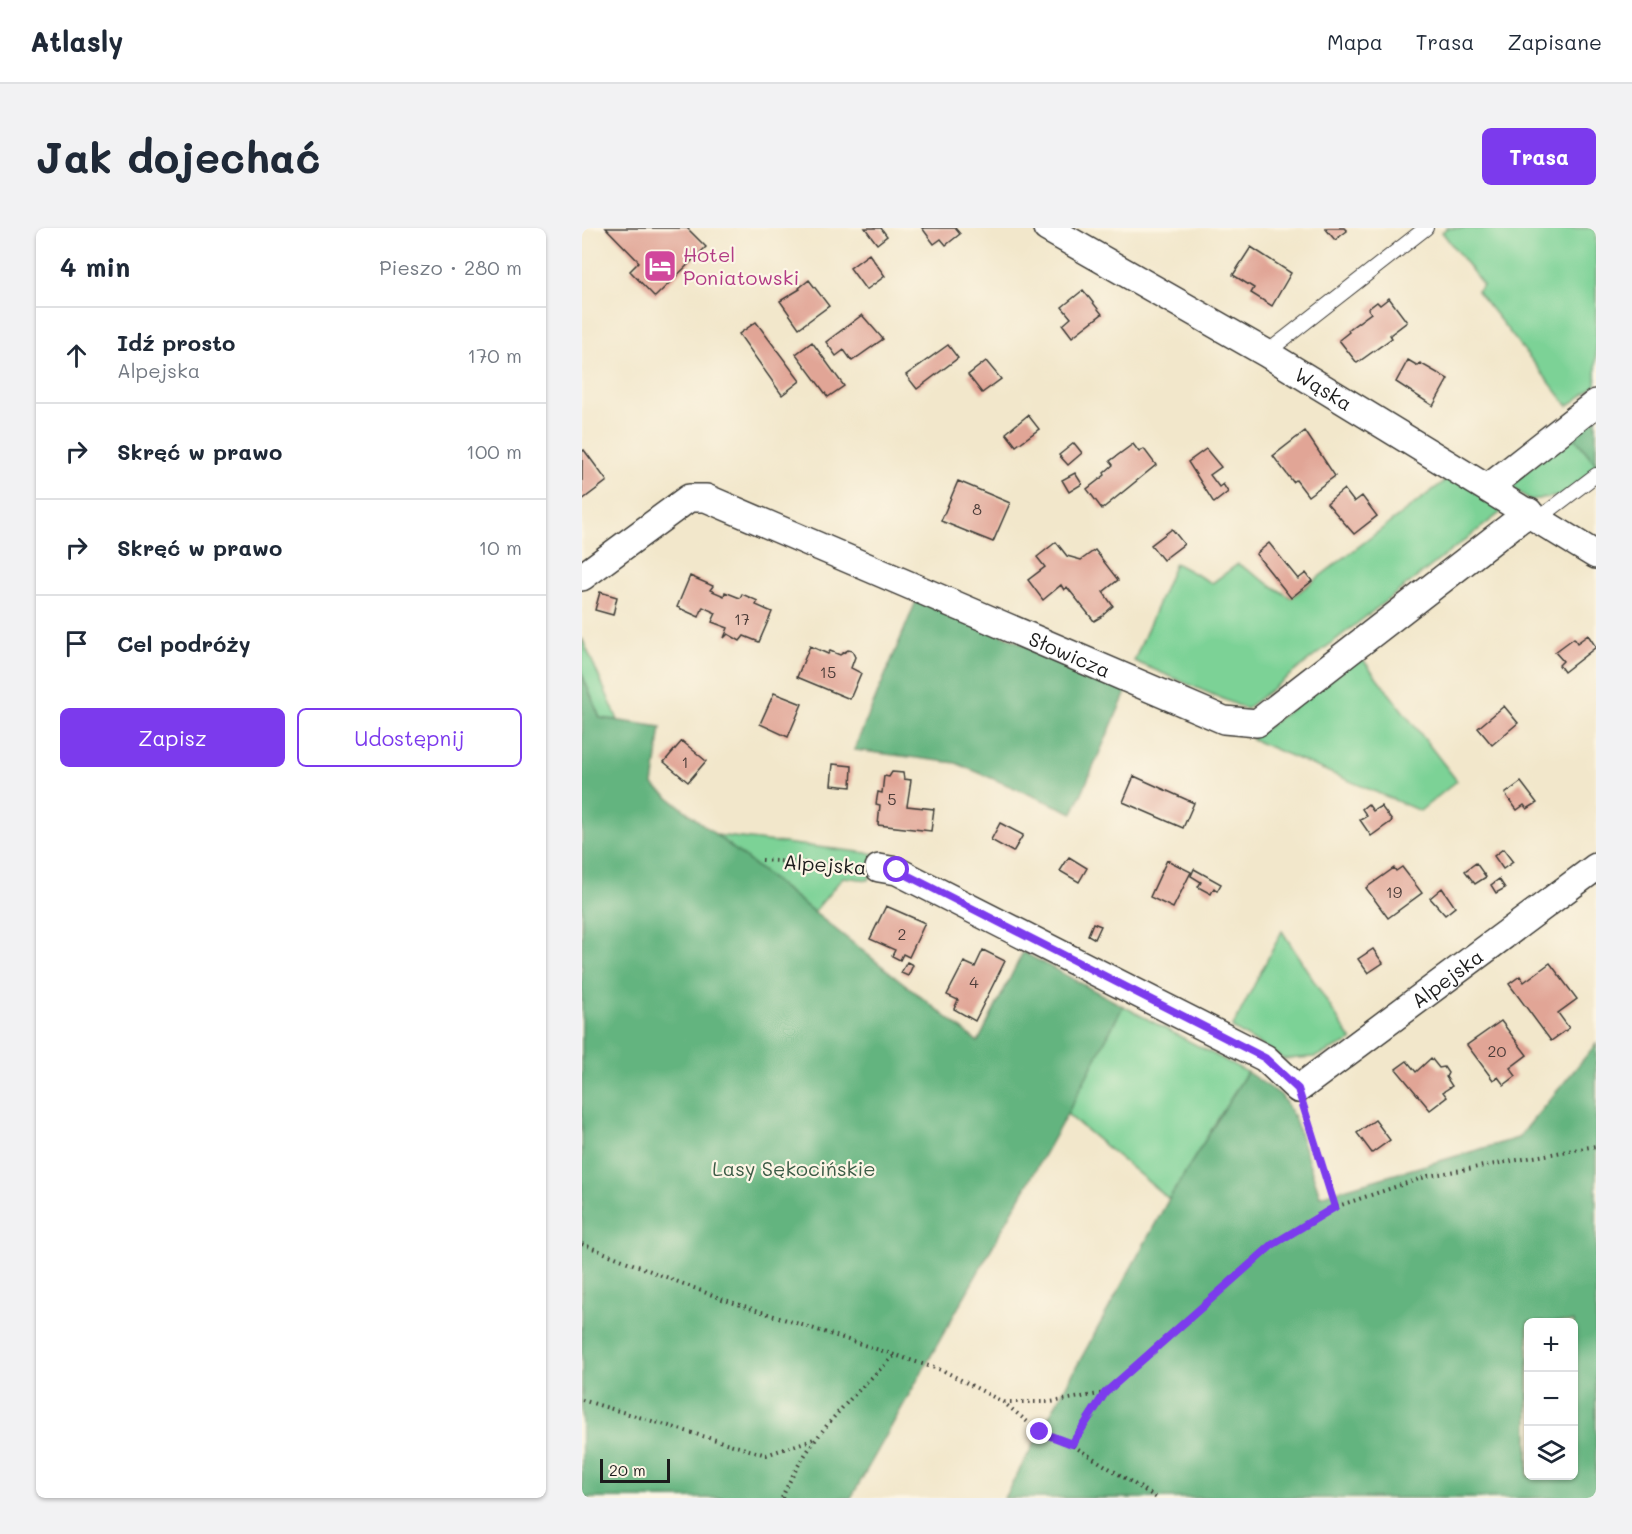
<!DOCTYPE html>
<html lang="pl">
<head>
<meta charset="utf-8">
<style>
	:root { --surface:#fff; --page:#f2f2f3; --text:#1f2937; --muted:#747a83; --line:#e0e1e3; --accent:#7c3aed }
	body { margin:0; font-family:Mali,sans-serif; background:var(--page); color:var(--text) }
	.controls { position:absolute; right:18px; bottom:18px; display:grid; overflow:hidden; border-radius:9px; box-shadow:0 2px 4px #0004 }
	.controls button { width:54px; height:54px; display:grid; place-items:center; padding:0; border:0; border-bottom:2px solid var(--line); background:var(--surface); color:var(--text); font:30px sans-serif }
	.scale { position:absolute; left:18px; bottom:15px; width:70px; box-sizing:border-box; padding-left:6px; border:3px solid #1c1c1c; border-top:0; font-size:16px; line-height:21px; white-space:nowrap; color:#1c1c1c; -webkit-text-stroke:4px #fcf5e5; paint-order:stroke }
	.stop { position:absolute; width:18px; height:18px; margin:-14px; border:4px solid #7c3aed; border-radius:50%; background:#fff }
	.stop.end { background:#7c3aed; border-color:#fff; box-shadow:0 2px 6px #0008 }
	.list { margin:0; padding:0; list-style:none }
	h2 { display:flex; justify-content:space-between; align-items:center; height:78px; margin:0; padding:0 24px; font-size:26px }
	h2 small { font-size:20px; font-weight:400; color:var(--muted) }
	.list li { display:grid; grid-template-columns:39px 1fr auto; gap:18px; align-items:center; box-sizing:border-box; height:96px; padding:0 24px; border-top:2px solid var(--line) }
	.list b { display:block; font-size:22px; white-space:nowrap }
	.list p { margin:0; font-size:20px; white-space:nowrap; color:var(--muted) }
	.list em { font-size:20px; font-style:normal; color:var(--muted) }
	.actions { display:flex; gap:12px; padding:18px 24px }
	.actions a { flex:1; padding:14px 0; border:2px solid var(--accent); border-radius:9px; text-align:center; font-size:21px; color:var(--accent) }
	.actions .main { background:var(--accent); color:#fff }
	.icon { flex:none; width:33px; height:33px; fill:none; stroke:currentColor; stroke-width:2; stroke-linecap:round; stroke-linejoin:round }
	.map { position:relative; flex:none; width:1014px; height:1270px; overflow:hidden; border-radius:9px }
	header { display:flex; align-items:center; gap:36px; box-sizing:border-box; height:84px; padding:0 30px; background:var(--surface); border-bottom:2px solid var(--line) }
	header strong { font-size:28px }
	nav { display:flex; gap:33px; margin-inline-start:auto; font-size:21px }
	.intro { display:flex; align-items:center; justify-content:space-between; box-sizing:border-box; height:144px; padding:0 36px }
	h1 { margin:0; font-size:42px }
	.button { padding:15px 27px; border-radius:9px; background:var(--accent); color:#fff; font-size:21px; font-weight:700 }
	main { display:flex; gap:36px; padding:0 36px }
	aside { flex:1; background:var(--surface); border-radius:9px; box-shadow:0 2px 4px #0004 }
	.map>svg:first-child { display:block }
	.green { fill:#7bd296; stroke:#4c7759; stroke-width:1.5 }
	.forest { fill:#64b47f; stroke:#40684e; stroke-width:1.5; fill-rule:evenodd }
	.building { fill:#e1a596 }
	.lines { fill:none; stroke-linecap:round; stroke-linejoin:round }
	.service-casing { stroke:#3c3a36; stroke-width:16 }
	.minor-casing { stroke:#3c3a36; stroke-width:30 }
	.path { stroke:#3c3a36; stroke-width:4; stroke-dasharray:1.5 4.5; stroke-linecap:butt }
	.service { stroke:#fff; stroke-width:14 }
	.minor { stroke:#fff; stroke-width:27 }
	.route { stroke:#7c3aed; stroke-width:8 }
	.labels { text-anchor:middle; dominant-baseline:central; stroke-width:4.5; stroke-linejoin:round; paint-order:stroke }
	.number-label { font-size:16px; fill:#4d3e3a }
	.hotel-label { font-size:20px; fill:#b23c85; stroke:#fcf5e5; text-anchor:start }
	.street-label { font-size:20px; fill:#1c1c1c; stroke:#fcf5e5 }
	.park-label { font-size:20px; fill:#3d5c47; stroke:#fcf5e5 }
</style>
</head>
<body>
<header>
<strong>Atlasly</strong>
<nav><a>Mapa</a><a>Trasa</a><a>Zapisane</a></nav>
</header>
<div class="intro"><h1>Jak dojechać</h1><a class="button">Trasa</a></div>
<main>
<aside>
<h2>4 min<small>Pieszo · 280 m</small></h2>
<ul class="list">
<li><svg class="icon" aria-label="ahead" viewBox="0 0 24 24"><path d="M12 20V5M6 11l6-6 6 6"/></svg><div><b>Idź prosto</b><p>Alpejska</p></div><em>170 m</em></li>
<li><svg class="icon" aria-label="right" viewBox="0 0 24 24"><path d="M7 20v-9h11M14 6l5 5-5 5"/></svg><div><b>Skręć w prawo</b></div><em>100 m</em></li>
<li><svg class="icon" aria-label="right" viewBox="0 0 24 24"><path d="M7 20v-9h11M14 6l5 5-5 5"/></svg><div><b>Skręć w prawo</b></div><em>10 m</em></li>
<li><svg class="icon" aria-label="arrive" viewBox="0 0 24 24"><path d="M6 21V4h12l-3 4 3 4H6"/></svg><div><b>Cel podróży</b></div></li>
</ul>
<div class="actions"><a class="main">Zapisz</a><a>Udostępnij</a></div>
</aside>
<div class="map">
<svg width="1014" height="1270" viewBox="0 0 1014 1270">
	<rect width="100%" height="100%" fill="#fcf5e5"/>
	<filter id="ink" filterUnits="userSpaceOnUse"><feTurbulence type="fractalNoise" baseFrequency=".0167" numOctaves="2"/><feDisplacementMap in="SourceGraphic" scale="12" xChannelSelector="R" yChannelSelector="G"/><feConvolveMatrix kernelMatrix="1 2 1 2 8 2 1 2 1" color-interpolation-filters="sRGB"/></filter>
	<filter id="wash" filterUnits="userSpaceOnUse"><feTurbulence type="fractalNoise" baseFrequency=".008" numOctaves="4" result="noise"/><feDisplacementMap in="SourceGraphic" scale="24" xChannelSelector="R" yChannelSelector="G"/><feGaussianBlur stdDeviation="1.35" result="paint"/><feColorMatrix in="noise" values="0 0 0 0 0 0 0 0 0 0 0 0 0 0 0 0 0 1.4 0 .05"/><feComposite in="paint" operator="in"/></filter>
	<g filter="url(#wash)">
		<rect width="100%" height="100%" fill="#f2e7cb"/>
		<path class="green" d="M865 0H1014V157L986 178 895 63 901 57 860 4Z
			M990 206 1014 236V241L979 268 948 272 927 257Z
			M872 246 927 278 664 481 552 433 593 335 630 355 656 336 709 370Z
			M0 410 36 492 18 490 0 446Z
			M779 429 875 553 838 583 669 511Z
			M134 607 294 626 287 652 261 649 232 684Z
			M700 703 770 813 733 829 702 831 650 800Z
			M541 778 665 844 587 971 485 886Z"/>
		<path class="forest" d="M1014 185V236L990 206Z
			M335 371 546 460 491 585 374 535 272 522Z
			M0 446 18 490 79 499 71 557 396 814 441 724 541 778 485 886 269 1270H0Z
			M1014 816V1270H422L587 971 665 844 699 867 712 889 738 968 936 910ZM946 1094H992V1248H946Z"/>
		<g id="blocks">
			<path class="building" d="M24 0H105L124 19 73 69 48 43 57 34Z
				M283 0H299L305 8 295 16Z
				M340 0H373L378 6 364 17 359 11 352 16Z
				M743 0H762L765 3 753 12Z
				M669 19 709 45 690 78 669 65 672 60 651 47Z
				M287 26 303 48 284 62 268 40Z
				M227 52 247 78 217 100 198 73 218 61 217 60Z
				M501 62 520 86 490 109 481 97 489 90 480 79Z
				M807 70 825 94 808 107 810 110 775 135 757 112 767 104 766 102 789 85 786 81 795 74 798 77Z
				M280 87 301 111 270 133 262 122 254 128 244 114Z
				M174 94 218 153 200 167 157 106Z
				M230 114 262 158 246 169 214 126Z
				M366 117 376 130 335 161 324 147Z
				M826 132 836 138 838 135 866 151 851 178 814 154Z
				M404 133 419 151 400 165 386 147Z
				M446 187 457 201 434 218 424 205Z
				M723 203 753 248 726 268 714 252 711 254 691 228Z
				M492 215 500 225 486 237 477 227Z
				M551 216 557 224 562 221 574 237 520 281 505 261 523 247 522 245 531 237 528 233Z
				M624 221 639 239 628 247 637 259 641 256 646 264 632 275 606 234Z
				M2 222 25 253 0 272V224Z
				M493 245 500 256 487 264 480 252Z
				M376 253 428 275 411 314 359 293Z
				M762 261 772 274 780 268 795 288 772 306 745 275Z
				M590 301 602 316 581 332 569 317Z
				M474 314 485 328 499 332 513 322 536 352 521 364 531 378 519 389 512 393 485 359 482 362 479 357 461 372 446 352 463 339 455 329Z
				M687 315 716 351 724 345 730 353 709 370 674 326Z
				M108 348 131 358 128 362 142 368 143 364 158 370 160 366 176 373 174 377 190 384 177 414 162 408 158 413 146 406 142 410 146 400 130 394 134 385 121 379 117 389 95 379Z
				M18 364 35 369 31 387 13 382Z
				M1006 407 1014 419 982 444 977 437 981 433 973 424 992 410 995 415Z
				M228 418 246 426 248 423 258 427 266 422 270 423 273 429 269 440 279 445 268 471 215 449Z
				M192 465 220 476 206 509 178 496Z
				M922 478 936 495 910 517 896 500Z
				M100 513 124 533 106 554 82 534Z
				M251 536 270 538 269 559 249 557Z
				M310 544 321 545 322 551 329 552 325 578 352 581 349 603 296 597 298 577 294 576 296 564 300 565 302 548 307 549Z
				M552 548 612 575 601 600 541 574Z
				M939 554 955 575 945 581 942 577 935 582 923 566Z
				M786 576 791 583 799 578 810 593 789 608 778 592 785 588 780 581Z
				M418 595 441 607 431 624 409 612Z
				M921 621 931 634 921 641 912 628Z
				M487 629 505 640 497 654 478 643Z
				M585 632 609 644 591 680 568 669Z
				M894 635 904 649 893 656 883 643Z
				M820 639 840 665 806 690 784 660 812 640 814 643Z
				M612 641 639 656 635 663 632 660 629 666 616 659 619 654 609 648Z
				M917 651 923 660 914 665 909 657Z
				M860 660 873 679 863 687 848 670Z
				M304 678 343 695 327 729 321 726 318 732 310 728 313 722 288 711Z
				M511 695 519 698 513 711 506 707Z
				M791 721 801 735 786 745 776 731Z
				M401 722 423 733 393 793 372 781 376 772 365 767 382 734 393 739Z
				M325 734 331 737 326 748 319 745Z
				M968 735 995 771 976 785 987 800 969 813 927 756 938 748 942 754Z
				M919 793 945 827 928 840 934 848 922 857 916 849 911 852 885 817Z
				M849 830 857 840 862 839 866 845 864 849 870 858 861 864 865 869 848 882 814 841 825 833 834 844Z
				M793 892 808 912 790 925 775 905Z"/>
		</g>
	</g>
	<g filter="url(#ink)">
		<use href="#blocks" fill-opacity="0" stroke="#3c3a36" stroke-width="1.5"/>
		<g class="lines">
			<defs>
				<path id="service" d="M684 125 844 0
					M956 291 1014 247"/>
				<g id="minor">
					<path id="s1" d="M465 0 684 125 1014 327"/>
					<path d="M907 259 1014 175"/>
					<path id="s2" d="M0 349 107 270H124L642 492 675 495 947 284"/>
					<path id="s3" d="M297 640 315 643 683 830 716 861 1014 639"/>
				</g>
			</defs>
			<use href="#service" class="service-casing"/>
			<use href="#minor" class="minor-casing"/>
			<path class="path" d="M180 632 272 638
				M723 885 753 979
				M0 1016 140 1071 362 1143 421 1174 458 1204 490 1217 575 1270
				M0 1172 184 1227 235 1210
				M422 1174H469L523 1165
				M490 1217 523 1165 690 1017 753 979 846 948 1014 918
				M200 1270C224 1212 269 1169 313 1127"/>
			<use href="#service" class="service"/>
			<use href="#minor" class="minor"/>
		</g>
	</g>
	<g class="lines" filter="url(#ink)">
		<path class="route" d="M315 642 683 830 716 861 753 979 690 1017 523 1165 490 1216 458 1204"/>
	</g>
	<defs>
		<symbol id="hotel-square" viewBox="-11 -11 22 22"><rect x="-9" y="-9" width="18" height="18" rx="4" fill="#d1479c" stroke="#fcf5e5"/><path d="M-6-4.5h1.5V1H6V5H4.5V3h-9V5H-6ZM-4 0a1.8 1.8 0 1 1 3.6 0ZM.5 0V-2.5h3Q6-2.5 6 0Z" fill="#fff"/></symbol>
	</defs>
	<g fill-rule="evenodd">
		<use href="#hotel-square" x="59" y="19" width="38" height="38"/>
	</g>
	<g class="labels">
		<g class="number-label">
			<text x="395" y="280">8</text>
			<text x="160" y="390">17</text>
			<text x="246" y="443">15</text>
			<text x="103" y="533">1</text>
			<text x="310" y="570">5</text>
			<text x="812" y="663">19</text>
			<text x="320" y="705">2</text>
			<text x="392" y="753">4</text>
			<text x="915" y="822">20</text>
		</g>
		<g class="hotel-label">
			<text x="101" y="26">Hotel<tspan x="101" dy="23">Poniatowski</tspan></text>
		</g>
		<g class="street-label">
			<text stroke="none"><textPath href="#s1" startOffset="320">Wąska</textPath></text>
			<text stroke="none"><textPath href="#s2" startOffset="546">Słowicza</textPath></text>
			<text transform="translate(243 636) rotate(4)">Alpejska</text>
			<text stroke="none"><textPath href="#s3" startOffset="662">Alpejska</textPath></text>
		</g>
		<g class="park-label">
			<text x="212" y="940">Lasy Sękocińskie</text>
		</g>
	</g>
</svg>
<div class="controls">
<button>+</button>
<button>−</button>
<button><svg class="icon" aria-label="layers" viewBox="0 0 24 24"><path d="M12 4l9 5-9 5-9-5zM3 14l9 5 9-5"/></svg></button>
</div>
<div class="scale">20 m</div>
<div class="stop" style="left:315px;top:642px"></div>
<div class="stop end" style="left:458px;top:1204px"></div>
</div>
</main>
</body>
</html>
